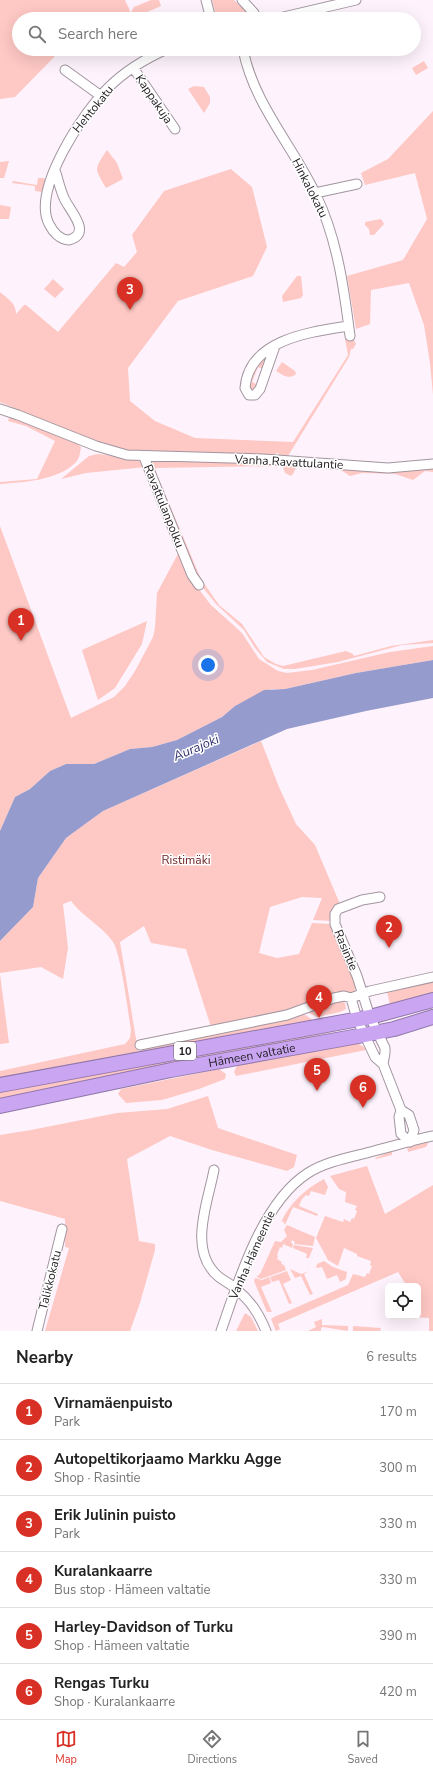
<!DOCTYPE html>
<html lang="en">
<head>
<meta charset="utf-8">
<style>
	:root { --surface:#fff; --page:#f6f6f6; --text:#222; --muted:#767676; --line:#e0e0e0; --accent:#d93025 }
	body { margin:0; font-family:"Nunito Sans",sans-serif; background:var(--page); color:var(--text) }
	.controls { position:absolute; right:12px; bottom:12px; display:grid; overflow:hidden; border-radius:6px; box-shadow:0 4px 16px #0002 }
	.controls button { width:36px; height:36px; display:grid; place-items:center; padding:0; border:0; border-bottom:1px solid var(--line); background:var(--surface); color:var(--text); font:20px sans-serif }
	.you { position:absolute; left:208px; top:665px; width:14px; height:14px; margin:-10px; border:3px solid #fff; border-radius:50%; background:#1a73e8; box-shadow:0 0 0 6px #1a73e833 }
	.badge { display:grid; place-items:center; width:26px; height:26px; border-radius:50%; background:var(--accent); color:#fff; font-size:13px; font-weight:700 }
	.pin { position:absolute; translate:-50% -33px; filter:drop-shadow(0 1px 2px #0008) }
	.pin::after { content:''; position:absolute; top:21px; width:14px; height:12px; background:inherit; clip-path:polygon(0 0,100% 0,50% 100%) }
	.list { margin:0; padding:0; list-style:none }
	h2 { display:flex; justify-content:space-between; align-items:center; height:52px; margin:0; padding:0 16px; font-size:17px }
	h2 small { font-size:13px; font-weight:400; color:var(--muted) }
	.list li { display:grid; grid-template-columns:26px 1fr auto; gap:12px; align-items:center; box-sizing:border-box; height:56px; padding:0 16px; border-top:1px solid var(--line) }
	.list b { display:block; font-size:15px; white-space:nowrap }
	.list p { margin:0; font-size:13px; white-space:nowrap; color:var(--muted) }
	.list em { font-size:13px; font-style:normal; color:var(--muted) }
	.icon { flex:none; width:22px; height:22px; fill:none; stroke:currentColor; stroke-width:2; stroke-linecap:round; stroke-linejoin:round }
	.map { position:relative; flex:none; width:433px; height:1331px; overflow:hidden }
	.search { position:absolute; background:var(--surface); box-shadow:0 4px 16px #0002; left:12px; right:12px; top:12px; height:44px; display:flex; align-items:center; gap:10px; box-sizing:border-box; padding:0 14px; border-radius:22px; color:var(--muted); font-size:15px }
	.sheet { height:388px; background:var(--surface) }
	nav { display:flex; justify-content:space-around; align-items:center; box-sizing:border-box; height:56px; border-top:1px solid var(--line); background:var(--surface); font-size:11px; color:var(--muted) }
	nav a { display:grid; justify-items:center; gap:2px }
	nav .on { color:var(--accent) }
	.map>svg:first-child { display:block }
	.green { fill:#fec8c4 }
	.water { fill:#959bcc }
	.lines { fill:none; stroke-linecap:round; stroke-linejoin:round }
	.minor-casing { stroke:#a295a0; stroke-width:11 }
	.highway-casing { stroke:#9077aa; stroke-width:16 }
	.minor { stroke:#fff; stroke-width:9 }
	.highway { stroke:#caa6f2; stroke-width:14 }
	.labels { text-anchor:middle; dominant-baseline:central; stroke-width:3; stroke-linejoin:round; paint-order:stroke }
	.shield { fill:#fff; stroke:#666366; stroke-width:1 }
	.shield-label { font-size:11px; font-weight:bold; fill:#242024 }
	.street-label { font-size:12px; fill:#242024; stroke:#fff }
	.park-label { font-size:12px; fill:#6c2525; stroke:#fff }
	.water-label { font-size:13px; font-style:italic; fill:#31316e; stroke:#fff }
</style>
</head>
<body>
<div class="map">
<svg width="433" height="1331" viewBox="0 0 433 1331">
	<rect width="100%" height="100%" fill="#fef3fc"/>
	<path class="green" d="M0 0H125L130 11 122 19H19V49H62L15 97 0 99Z
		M151 0H159L161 6 131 19 130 14 134 7Z
		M212 0H234L239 5 243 6 246 12 222 19H214L216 14Z
		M424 61 428 68 416 75 412 68Z
		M194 86 204 87 210 97V103L204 113 188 89Z
		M433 111V395L430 363 424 325 409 283 371 290 370 324 356 329 347 276 403 260 427 219 415 173 365 185 361 173 388 159Z
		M107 150 117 163 123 179 106 188C94 167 94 170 107 150Z
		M9 161 4 178H0V162Z
		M231 169 252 187 267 247 253 276 178 301 128 368 130 401 155 421 195 438 293 442 348 355 345 339 354 340 356 344 353 349H351L349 357 288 456 375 462 374 464 282 458 278 453H276L275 457 148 454 108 447 0 402V292C8 299 16 303 16 314L24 305H26L58 332 116 263 124 267 137 252 132 235 164 191Z
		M38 178H44L47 181 44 190 42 192 35 191V186L12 183 13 181 37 185Z
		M0 205 11 207 9 219H0Z
		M381 219 384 224 374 235H370L369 229 365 225V222Z
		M297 276H301L303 295 301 298 283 302 282 296Z
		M53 279 64 289 55 298 44 289Z
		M269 354 263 369 258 367 252 382 258 385 256 389 250 392C248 372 255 367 269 354Z
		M282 362 295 371 296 374C289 380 283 375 276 371Z
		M10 415 76 442 81 447C80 454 79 460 74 464 55 481 23 482 0 484V482L37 479 55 441 26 426 8 421Z
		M98 454 137 459 146 467 86 473 61 479 89 456Z
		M153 460 278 464 279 466 156 468 155 470 201 579 219 605 242 624 264 657 276 664 283 666 346 651 353 654 354 656 391 646 433 640V643L402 645 338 662 295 669H284L267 662 255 648 244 630 216 604 196 579 150 464Z
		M284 463 433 466V472L425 471 413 480 395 474 362 473 350 476 341 470 297 466 293 474 291 476 285 473 282 465Z
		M0 526 71 718 114 697 125 686 135 671 153 637 155 628 157 593 179 552 190 578 211 605 242 633 259 659 278 671 287 673 312 670 390 652 433 646V660L356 673 285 689H271L235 706 222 717 177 740 152 747 130 749 94 764H66L50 771 30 789 15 797 0 831Z
		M147 621 142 644 115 688 98 700 82 650Z
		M261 741 279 787 296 824 315 845 340 904 332 921 313 920 322 898 302 897 270 907 259 953 277 958 299 954 312 923 331 924 356 986 354 994 289 1011 212 1026 210 1024 186 949 151 943 144 926 120 942 138 1051 147 1049 152 1045 302 1013 313 1020 301 1024 0 1080V1071L125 1044 130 1038 131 1030C128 1012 121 954 113 942 102 926 83 917 71 901L63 904 68 948 63 979 41 967 0 973V941L33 907 38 878 66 838 103 811Z
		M0 974 9 1043 0 1044Z
		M433 980V994L390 1005 387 992Z
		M340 1000 345 1003 346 1009 340 1012 317 1017 305 1011Z
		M346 1029 279 1044 0 1101V1091Z
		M355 1042 364 1047 366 1050 236 1076 234 1072 238 1064Z
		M219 1069 226 1074 225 1079 199 1089 162 1100 126 1103 118 1094 121 1089Z
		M208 1096 218 1128 297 1155 294 1167 287 1171 212 1150 170 1136 127 1159 139 1241 155 1244V1250L140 1303 130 1331H45L69 1248 65 1247V1219L0 1201V1135L31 1130 117 1113 167 1109Z
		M429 1142 426 1147 408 1152 407 1147Z
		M392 1151V1155L376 1159 375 1158Z
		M367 1166 385 1214 433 1185V1331H429V1318L414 1317 418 1316V1286H407L398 1272 278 1324 280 1329 276 1331 271 1319 274 1317 348 1285 353 1274 365 1277 367 1273 369 1274 372 1266 370 1265 371 1261 357 1256V1254L344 1248 338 1266 328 1260 316 1238 325 1216 343 1222 344 1219 350 1222 352 1218 354 1219 357 1211 355 1210 357 1206 345 1202 346 1192 339 1189 330 1176Z
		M324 1179 328 1187 325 1195 311 1191 309 1196 306 1195 302 1199 299 1206 318 1214 317 1216 293 1207 285 1225 283 1221 281 1222C290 1203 305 1189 324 1179Z
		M287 1225 315 1237 313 1246 294 1244 295 1242 292 1240 291 1243 293 1244 292 1248 283 1244 282 1248 280 1247 277 1255 278 1256 277 1259 282 1262 281 1264 284 1265 286 1270 261 1279 257 1277V1275L258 1276 261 1272 275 1241 281 1242 287 1236 284 1230Z
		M294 1245 313 1248 309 1258H306L307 1254 293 1248Z
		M324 1261 333 1267 347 1272 346 1279 340 1282 337 1275 327 1279 322 1267 316 1268 317 1264Z
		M290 1269 301 1274 309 1271 304 1274 313 1294 310 1295 301 1276 295 1278Z
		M287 1271 291 1280 283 1284 292 1303 289 1304 279 1280 272 1282 270 1277Z
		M269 1277 271 1283 261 1287 272 1312H267L254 1281 255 1278 262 1280Z
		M245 1313 251 1317 258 1331H236Z
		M322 1319V1325L348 1326V1331L323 1327 321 1328V1331H308L316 1327 314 1322Z
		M353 1326 381 1328 380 1331H353Z"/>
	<path class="water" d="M433 660V698L366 711 287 729 103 811 66 838 38 878 33 907 0 941V831L15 797 30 789 50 771 66 764H94L130 749 152 747 177 740 222 717 235 706 264 690 285 689 356 673Z"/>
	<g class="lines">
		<defs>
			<path id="minor" d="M206 0 211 19
				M242 0 254 13 255 19
				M275 19 356 0
				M243 49C253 103 293 146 316 195 337 238 344 288 350 336
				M134 69 175 129
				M65 70 101 96
				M55 170C58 179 60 189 64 198 69 210 93 233 69 240 60 240 53 232 49 224 31 190 84 111 109 87 124 72 147 58 167 49
				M315 193 357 184
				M275 346 260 389 255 395H249L245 388C249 339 311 332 348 326
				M0 409 18 415 96 446 127 455 263 459 388 468 433 464
				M144 457 192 575 199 585
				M380 897 362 900 338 909 335 914V924L357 976 370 1017 385 1048V1053L383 1064
				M351 998 357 1019 375 1057 383 1064 401 1110 409 1115 414 1130 410 1142 401 1134 399 1117 401 1110
				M140 1045 287 1015 334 998 344 996 351 998 370 991 433 977
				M214 1170C208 1202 187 1251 219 1277 224 1281 231 1284 236 1289 251 1301 259 1314 266 1331
				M37 1331 62 1229
				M221 1331C238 1282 262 1202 308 1173 327 1161 352 1157 374 1151 394 1146 413 1140 433 1136"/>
			<g id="highway">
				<path d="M0 1085 370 1017 433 1000"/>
				<path id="s1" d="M0 1106 171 1070 364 1035 394 1029 433 1017"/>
			</g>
		</defs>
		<use href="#minor" class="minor-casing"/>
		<use href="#highway" class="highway-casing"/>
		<use href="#minor" class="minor"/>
		<use href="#highway" class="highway"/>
	</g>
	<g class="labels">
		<rect class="shield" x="174" y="1042" width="22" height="18" rx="3"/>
		<g class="shield-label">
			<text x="185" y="1051">10</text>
		</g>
		<g class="street-label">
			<text transform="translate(154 99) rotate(56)">Kappakuja</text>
			<text transform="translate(93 109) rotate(-51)">Hehtokatu</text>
			<text transform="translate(310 188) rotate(63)">Hinkalokatu</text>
			<text transform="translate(289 462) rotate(3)">Vanha Ravattulantie</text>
			<text transform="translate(164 506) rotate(68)">Ravattulanpolku</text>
			<text transform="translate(346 950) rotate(67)">Rasintie</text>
			<text stroke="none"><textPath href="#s1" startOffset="257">Hämeen valtatie</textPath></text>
			<text transform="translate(252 1255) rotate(-66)">Vanha Hämeentie</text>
			<text transform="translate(50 1280) rotate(-76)">Talikkokatu</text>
		</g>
		<g class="park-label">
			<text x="186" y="860">Ristimäki</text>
		</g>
		<g class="water-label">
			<text transform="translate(196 748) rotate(-23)">Aurajoki</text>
		</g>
	</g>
</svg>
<div class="controls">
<button><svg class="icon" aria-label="locate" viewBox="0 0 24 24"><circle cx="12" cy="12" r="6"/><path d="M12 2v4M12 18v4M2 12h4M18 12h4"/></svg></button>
</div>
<div class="you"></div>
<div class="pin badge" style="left:21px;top:641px">1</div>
<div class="pin badge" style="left:389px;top:948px">2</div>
<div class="pin badge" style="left:130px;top:310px">3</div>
<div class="pin badge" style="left:319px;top:1018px">4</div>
<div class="pin badge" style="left:317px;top:1091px">5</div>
<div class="pin badge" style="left:363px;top:1108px">6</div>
<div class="search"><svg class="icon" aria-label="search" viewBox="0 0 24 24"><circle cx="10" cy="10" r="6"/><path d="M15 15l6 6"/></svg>Search here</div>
</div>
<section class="sheet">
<h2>Nearby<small>6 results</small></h2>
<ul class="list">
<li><span class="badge">1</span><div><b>Virnamäenpuisto</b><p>Park</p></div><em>170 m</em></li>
<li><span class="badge">2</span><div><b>Autopeltikorjaamo Markku Agge</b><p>Shop · Rasintie</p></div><em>300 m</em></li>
<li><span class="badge">3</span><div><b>Erik Julinin puisto</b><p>Park</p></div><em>330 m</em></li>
<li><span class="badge">4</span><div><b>Kuralankaarre</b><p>Bus stop · Hämeen valtatie</p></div><em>330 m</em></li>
<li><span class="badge">5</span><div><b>Harley-Davidson of Turku</b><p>Shop · Hämeen valtatie</p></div><em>390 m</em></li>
<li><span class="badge">6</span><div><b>Rengas Turku</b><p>Shop · Kuralankaarre</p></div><em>420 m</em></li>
</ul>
</section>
<nav>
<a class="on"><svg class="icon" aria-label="map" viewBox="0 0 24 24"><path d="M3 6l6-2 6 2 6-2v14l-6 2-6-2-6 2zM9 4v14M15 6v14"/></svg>Map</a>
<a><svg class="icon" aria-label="directions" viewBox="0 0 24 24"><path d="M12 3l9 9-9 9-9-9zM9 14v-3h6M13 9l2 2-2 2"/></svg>Directions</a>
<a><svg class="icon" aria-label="saved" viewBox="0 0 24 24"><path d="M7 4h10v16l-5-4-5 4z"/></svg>Saved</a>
</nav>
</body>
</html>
